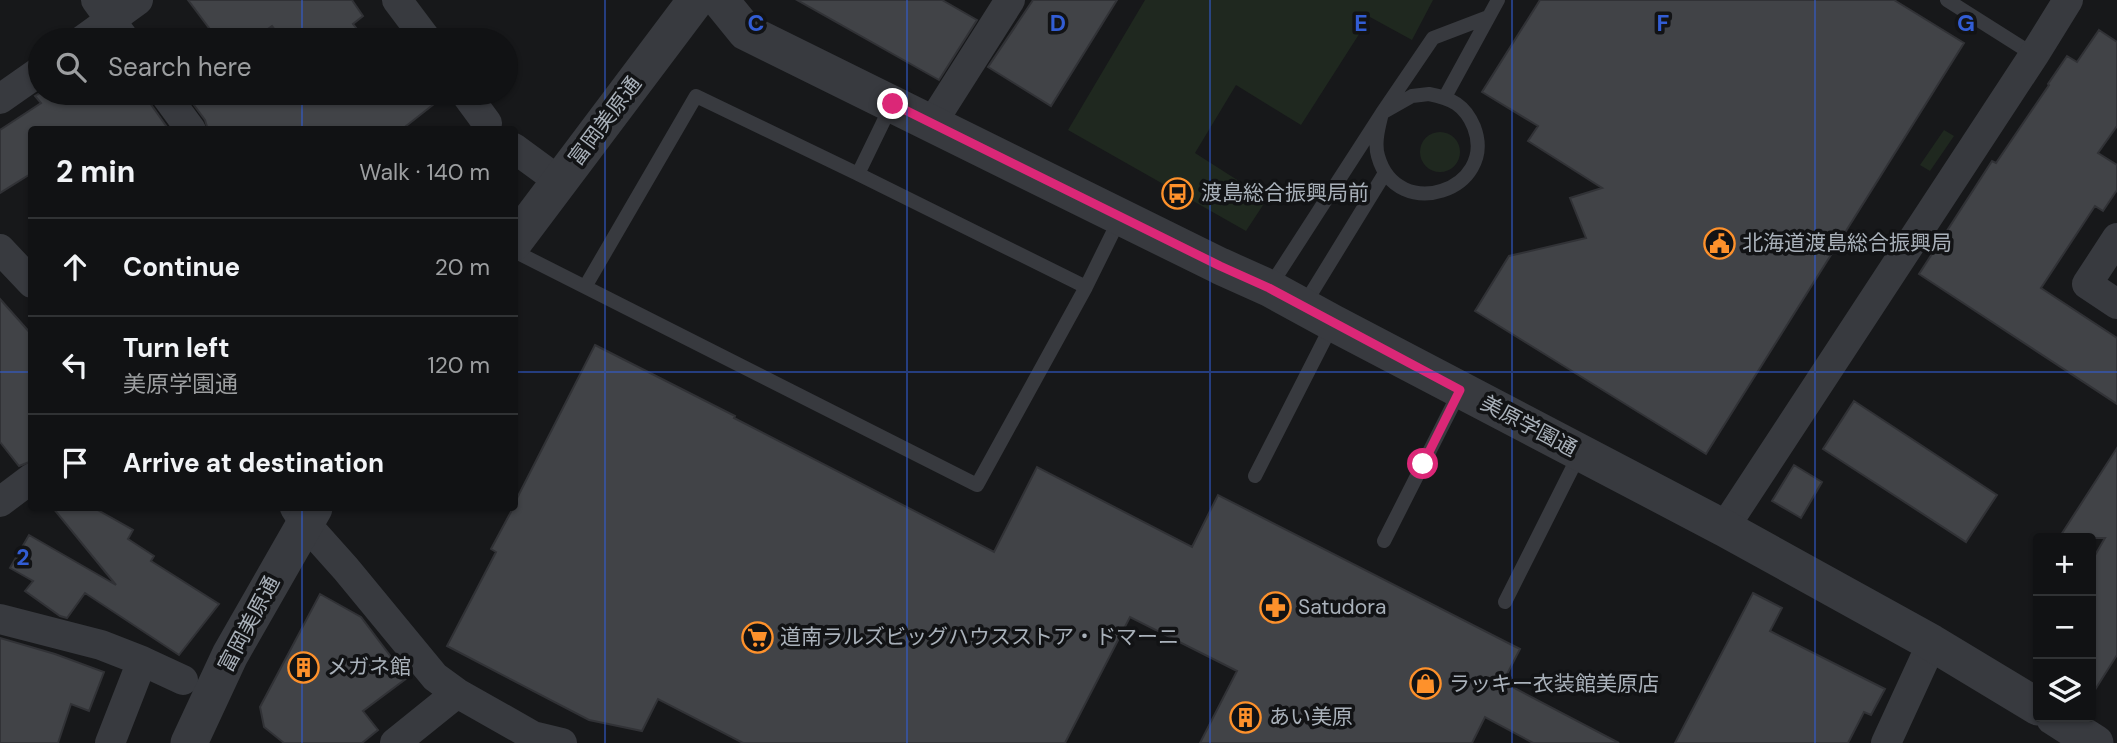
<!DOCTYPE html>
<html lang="en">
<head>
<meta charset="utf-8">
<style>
	:root { --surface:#111214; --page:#1a1b1d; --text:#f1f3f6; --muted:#9c9ea0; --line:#303234 }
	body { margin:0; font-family:"DM Sans","Noto Sans JP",sans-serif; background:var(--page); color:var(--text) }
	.controls { position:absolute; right:21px; bottom:21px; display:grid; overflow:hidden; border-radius:7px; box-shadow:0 2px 5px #0004 }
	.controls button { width:63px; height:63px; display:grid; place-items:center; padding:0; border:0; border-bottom:2px solid var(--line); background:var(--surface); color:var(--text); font:35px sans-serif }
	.stop { position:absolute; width:21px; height:21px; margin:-16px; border:5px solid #db2777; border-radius:50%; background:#fff }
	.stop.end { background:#db2777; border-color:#fff; box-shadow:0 2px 7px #0008 }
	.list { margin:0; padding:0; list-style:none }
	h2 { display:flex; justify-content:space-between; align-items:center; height:91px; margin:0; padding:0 28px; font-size:30px }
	h2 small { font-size:23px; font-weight:400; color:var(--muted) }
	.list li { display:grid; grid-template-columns:46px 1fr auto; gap:21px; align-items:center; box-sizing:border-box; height:98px; padding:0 28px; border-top:2px solid var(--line) }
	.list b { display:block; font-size:26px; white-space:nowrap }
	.list p { margin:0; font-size:23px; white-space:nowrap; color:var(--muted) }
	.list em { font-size:23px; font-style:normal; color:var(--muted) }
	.icon { flex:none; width:38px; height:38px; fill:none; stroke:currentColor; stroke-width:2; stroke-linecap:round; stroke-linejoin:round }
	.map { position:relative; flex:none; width:2117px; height:743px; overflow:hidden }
	.search { position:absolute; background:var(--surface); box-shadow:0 2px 5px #0004; left:28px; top:28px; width:490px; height:77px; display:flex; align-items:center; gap:18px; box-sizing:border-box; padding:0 24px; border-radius:38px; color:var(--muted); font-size:26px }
	.panel { position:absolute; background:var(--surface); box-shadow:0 2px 5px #0004; left:28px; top:126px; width:490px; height:385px; border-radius:7px }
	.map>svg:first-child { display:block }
	.green { fill:#1f281f }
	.building { fill:#414347; stroke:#313236; stroke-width:2 }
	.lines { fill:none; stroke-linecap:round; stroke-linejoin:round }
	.service { stroke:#383a3f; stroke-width:14 }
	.minor { stroke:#383a3f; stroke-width:30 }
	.tertiary { stroke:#383a3f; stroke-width:37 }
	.route { stroke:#db2777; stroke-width:9 }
	.grid { fill:none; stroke:#325dd4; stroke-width:2; stroke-opacity:0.55 }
	.labels { text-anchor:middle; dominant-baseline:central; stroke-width:7; stroke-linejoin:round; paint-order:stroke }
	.street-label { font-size:21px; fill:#a9b1ba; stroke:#121315 }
	.poi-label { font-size:21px; fill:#a9b1ba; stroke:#121315; text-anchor:start }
	.grid-label { font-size:23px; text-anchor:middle; font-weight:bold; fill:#325dd4; stroke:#121315; stroke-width:7; stroke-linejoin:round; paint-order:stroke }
</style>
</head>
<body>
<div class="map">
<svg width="2117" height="743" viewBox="0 0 2117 743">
	<rect width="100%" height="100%" fill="#17181a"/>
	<path class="green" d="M1145 0H1433L1412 40 1370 17 1301 125 1236 85 1195 153 1267 199 1246 231 1068 130Z
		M1944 130 1954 136 1930 171 1920 165Z
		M1420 152a20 20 0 1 1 40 0a20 20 0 1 1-40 0Z"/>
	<path class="building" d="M188 0H352L363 16 353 24 361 34 352 40H283L272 26 252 40H218Z
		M797 0H942L977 20 939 80Z
		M1033 0H1117L1051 106 988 67Z
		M1540 0H1894L1964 43 1706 454 1475 311 1509 256 1586 238 1570 198 1602 188 1528 141 1538 126 1482 92Z
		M2099 30 2117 42V126L2098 153 2117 165V190L2103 211 2095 206 2041 288 2117 338V404L1919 274 1992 161 1996 163 2049 85 2048 84 2067 56 2077 62Z
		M40 93H147L150 103 169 130H32V173L0 193V130L41 103 35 96Z
		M185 93H448L401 130H208L205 120Z
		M0 299 32 335V461L19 466 0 442Z
		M595 345 735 416 734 418 994 552 1037 467 1192 547 1218 495 1520 649 1503 682 1619 743H1533L1485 717 1472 743H1200L1237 671 1130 617 1065 743H743L658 699 642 731 589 720 447 646 496 552 491 549 513 508H514V504Z
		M1854 401 1997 495 1966 542 1823 449Z
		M2117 448V655L2093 693 2091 692V562L2105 538H2059Z
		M1794 465 1822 482 1801 518 1772 501Z
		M53 508H94L133 530 128 539 154 556 151 561 219 604 179 655 85 593 67 618 60 616 25 591 33 581 10 568 29 535 116 585Z
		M1753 593 1782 608 1770 631 1885 689 1871 715 1864 712 1848 743H1675Z
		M320 594 361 617 407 678 363 711 378 730 362 743H284L264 727 260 707Z
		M0 638 55 654 104 672 89 711 71 704 58 743H0Z"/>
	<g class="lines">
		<path class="service" d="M1947 0 2034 55
			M1429 94C1451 98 1465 105 1474 127 1498 190 1397 224 1378 156 1374 142 1379 126 1382 113L1412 96Z
			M1445 97 1498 0
			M892 104 858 174 1086 287 1120 218
			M514 251 977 485 1086 287
			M585 287 696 96 858 174
			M1269 288 1382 113 1433 38 1488 17
			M1304 305 1385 173
			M1255 476 1332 325
			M1384 541 1460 391
			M1505 602 1580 453"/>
		<path class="minor" d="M96 0 125 40
			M397 0 427 40
			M83 40 138 0
			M164 93 191 130
			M465 93 487 123
			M0 99 40 71
			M932 123 1010 0
			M514 148 559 181
			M2117 238 2087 284 2117 304
			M0 249 32 283
			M0 502 32 478
			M295 508 304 522 346 569 435 677 457 693 533 736 562 743
			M1724 528 2034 55 2068 0
			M0 619 101 645 142 661 183 680
			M110 743 142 661
			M395 743 457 693
			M1886 743 1932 643"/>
		<path class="tertiary" d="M720 0 746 32 1220 266 1269 288 1333 323 1724 528 1932 643 2038 707
			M514 242 696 0
			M2054 717 2095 743
			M189 743 230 655 314 508"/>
	</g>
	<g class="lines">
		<path class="route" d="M893 104 1220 266 1269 288 1460 390 1423 464"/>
	</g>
	<path class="grid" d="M302 0V40M605 0V743M907 0V743M1210 0V743M1512 0V743M1815 0V743M302 93V130M0 372H32M514 372H2117M302 508V743"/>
	<defs>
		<symbol id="bus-ring" viewBox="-11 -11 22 22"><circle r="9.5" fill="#121315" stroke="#fe912b" stroke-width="1.5"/><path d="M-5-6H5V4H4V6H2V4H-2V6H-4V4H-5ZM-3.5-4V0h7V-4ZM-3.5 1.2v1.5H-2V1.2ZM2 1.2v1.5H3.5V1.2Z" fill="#fe912b"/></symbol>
		<symbol id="civic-ring" viewBox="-11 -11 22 22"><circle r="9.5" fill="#121315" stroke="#fe912b" stroke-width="1.5"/><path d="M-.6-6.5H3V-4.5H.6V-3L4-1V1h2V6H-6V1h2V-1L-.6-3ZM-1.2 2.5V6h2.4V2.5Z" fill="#fe912b"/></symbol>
		<symbol id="pharmacy-ring" viewBox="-11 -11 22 22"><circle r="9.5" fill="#121315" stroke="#fe912b" stroke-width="1.5"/><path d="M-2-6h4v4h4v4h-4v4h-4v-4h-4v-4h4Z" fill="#fe912b"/></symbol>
		<symbol id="supermarket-ring" viewBox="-11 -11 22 22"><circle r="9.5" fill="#121315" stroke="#fe912b" stroke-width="1.5"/><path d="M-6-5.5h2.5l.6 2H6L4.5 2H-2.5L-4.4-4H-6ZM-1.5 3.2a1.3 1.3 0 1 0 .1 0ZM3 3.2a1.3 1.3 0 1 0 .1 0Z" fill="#fe912b"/></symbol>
		<symbol id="building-ring" viewBox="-11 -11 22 22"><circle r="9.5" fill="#121315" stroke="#fe912b" stroke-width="1.5"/><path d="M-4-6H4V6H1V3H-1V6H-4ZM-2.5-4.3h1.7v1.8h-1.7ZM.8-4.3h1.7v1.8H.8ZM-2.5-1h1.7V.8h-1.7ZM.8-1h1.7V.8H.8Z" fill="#fe912b"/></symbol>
		<symbol id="shop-ring" viewBox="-11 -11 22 22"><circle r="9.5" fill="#121315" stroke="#fe912b" stroke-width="1.5"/><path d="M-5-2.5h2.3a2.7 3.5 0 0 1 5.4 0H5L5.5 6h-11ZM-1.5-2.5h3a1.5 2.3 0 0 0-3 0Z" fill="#fe912b"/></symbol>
	</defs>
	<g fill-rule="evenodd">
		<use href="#bus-ring" x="1160" y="176" width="35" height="35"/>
		<use href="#civic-ring" x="1702" y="226" width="35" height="35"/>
		<use href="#pharmacy-ring" x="1258" y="590" width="35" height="35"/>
		<use href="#supermarket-ring" x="740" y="620" width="35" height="35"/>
		<use href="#building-ring" x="286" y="650" width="35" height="35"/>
		<use href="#shop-ring" x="1408" y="666" width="35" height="35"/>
		<use href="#building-ring" x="1228" y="700" width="35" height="35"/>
	</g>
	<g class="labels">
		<g class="street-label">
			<text transform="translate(605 121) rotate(-53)">富岡美原通</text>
			<text transform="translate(1529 426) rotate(28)">美原学園通</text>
			<text transform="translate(249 624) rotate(-62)">富岡美原通</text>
		</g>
		<g class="poi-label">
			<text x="1201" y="193">渡島総合振興局前</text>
			<text x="1742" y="243">北海道渡島総合振興局</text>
			<text x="1298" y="607">Satudora</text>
			<text x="780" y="637">道南ラルズビッグハウスストア・ドマーニ</text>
			<text x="327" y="667">メガネ館</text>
			<text x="1449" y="684">ラッキー衣装館美原店</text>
			<text x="1269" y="717">あい美原</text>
		</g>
	</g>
	<g class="grid-label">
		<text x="756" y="31">C</text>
		<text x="1058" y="31">D</text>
		<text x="1361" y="31">E</text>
		<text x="1663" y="31">F</text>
		<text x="1966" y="31">G</text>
		<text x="23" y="565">2</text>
	</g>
</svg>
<div class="controls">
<button>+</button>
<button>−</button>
<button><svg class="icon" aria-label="layers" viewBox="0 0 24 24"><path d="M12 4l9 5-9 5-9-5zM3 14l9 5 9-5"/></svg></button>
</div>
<div class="stop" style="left:1423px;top:464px"></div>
<div class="stop end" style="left:893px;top:104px"></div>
<div class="search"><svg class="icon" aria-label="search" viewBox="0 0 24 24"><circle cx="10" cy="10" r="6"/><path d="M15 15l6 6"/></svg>Search here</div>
<section class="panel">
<h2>2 min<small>Walk · 140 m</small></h2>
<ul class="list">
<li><svg class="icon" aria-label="ahead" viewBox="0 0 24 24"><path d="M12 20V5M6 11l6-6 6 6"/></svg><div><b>Continue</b></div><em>20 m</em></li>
<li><svg class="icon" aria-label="left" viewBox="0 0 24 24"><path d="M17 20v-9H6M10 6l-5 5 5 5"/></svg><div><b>Turn left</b><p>美原学園通</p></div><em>120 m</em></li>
<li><svg class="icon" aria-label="arrive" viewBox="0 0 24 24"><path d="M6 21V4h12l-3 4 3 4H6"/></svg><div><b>Arrive at destination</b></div></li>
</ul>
</section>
</div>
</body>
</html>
